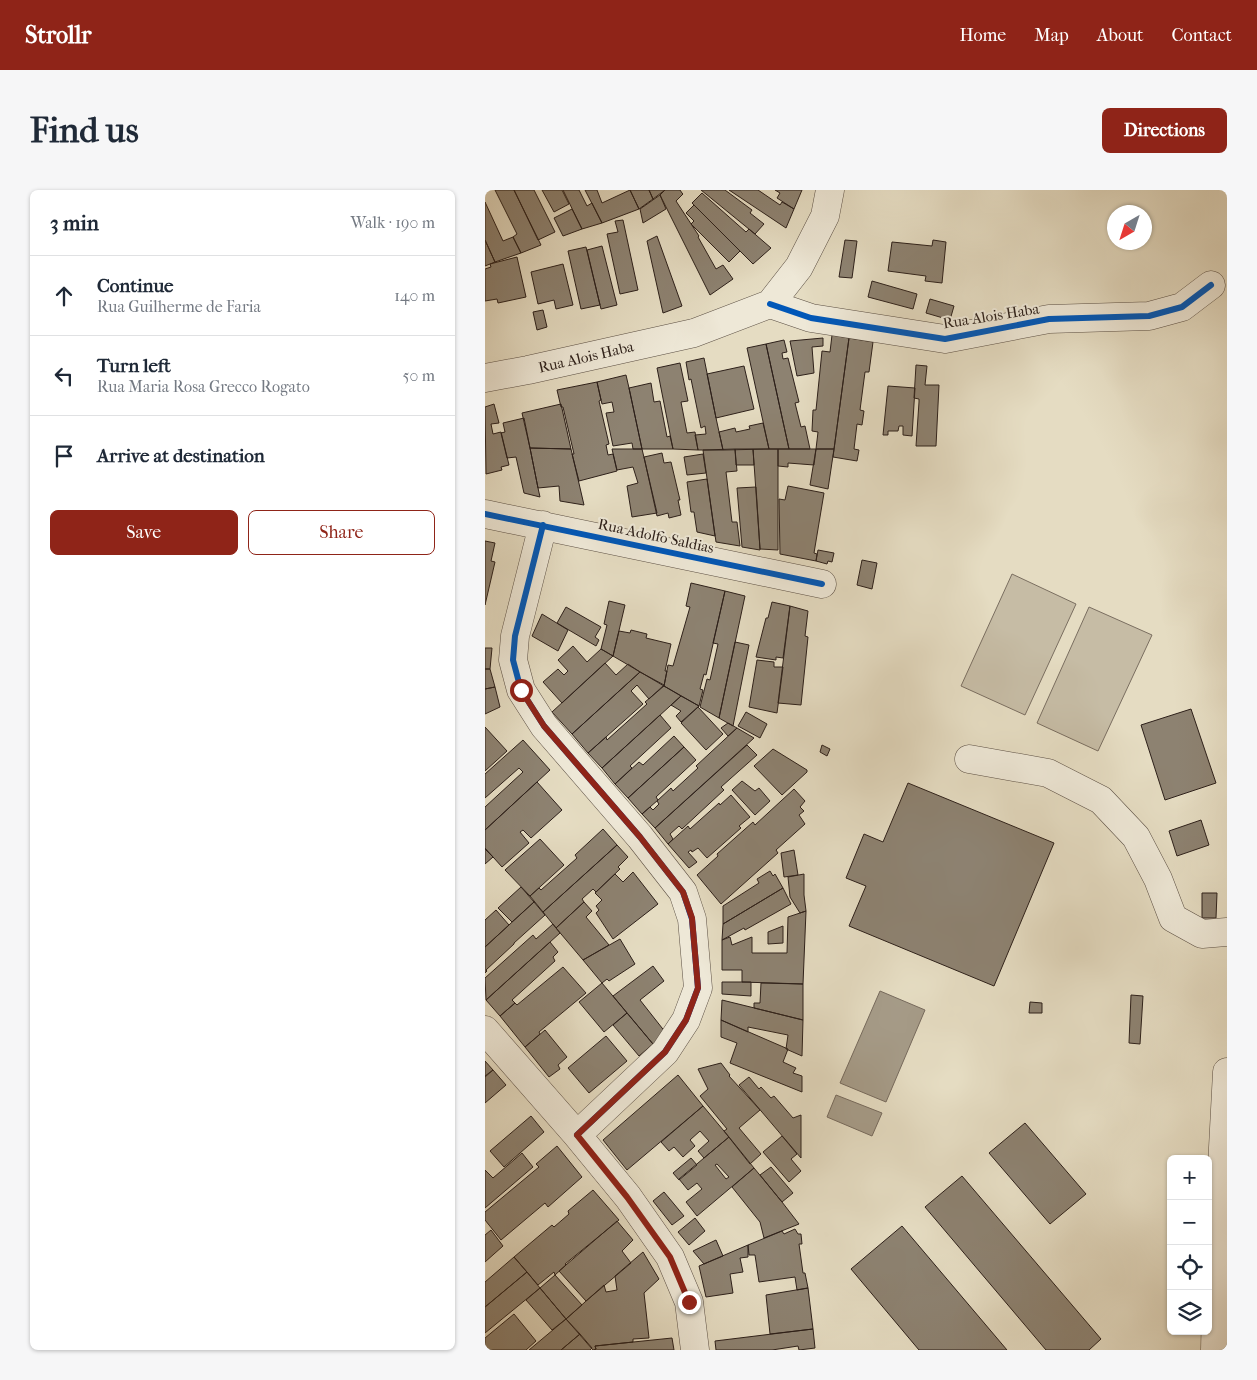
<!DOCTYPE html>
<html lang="en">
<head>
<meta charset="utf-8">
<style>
	:root { --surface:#fff; --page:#f6f6f7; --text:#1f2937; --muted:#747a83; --line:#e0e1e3; --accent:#8f2418 }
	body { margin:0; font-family:"IM FELL French Canon",serif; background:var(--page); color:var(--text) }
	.controls { position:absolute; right:15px; bottom:15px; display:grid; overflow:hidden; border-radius:8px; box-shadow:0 1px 4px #0004 }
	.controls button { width:45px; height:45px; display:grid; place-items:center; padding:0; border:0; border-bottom:1px solid var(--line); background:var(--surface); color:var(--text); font:25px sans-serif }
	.compass { position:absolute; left:622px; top:15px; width:45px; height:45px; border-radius:50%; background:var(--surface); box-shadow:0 1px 4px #0004; rotate:219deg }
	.stop { position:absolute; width:15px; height:15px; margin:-11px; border:4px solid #8f2418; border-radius:50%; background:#fff }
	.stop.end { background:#8f2418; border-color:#fff; box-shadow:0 1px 5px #0008 }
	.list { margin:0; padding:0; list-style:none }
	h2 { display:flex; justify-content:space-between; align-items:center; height:65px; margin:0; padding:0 20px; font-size:21px }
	h2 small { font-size:16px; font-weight:400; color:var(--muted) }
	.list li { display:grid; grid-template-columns:32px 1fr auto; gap:15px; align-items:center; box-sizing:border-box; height:80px; padding:0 20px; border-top:1px solid var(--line) }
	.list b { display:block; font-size:19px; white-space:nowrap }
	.list p { margin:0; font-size:16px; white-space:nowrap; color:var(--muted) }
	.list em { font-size:16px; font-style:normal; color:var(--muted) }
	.actions { display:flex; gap:10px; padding:15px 20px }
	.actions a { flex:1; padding:11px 0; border:1px solid var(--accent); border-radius:8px; text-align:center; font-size:18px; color:var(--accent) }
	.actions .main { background:var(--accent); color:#fff }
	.icon { flex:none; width:28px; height:28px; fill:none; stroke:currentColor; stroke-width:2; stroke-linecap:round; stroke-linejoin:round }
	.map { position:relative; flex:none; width:742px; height:1160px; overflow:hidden; border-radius:8px }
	header { display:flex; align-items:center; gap:30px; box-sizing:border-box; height:70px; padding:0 25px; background:var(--accent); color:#fff }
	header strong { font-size:24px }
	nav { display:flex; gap:28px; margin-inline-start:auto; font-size:18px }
	.intro { display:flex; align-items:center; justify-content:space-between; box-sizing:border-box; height:120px; padding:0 30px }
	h1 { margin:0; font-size:35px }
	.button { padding:12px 22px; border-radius:8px; background:var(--accent); color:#fff; font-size:18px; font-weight:700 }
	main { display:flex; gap:30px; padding:0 30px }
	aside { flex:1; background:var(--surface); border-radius:8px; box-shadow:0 1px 4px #0004 }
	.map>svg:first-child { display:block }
	.green { fill:#c6bca5; stroke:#7a6e60 }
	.water { fill:#a69c89; stroke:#766a5d }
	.building { fill:#8d8271; stroke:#2d201a; fill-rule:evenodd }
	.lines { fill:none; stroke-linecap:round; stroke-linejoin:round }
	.minor-casing { stroke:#5b4f44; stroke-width:29 }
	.minor { stroke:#eee8d7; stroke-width:28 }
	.cycleway-casing { stroke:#eee8d7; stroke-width:9 }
	.cycleway { stroke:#0057b8; stroke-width:6 }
	.route { stroke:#8f2418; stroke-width:6 }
	.labels { text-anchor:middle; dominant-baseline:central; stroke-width:4; stroke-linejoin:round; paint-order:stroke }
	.street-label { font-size:15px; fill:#2d201a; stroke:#eee8d7 }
</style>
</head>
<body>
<header>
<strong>Strollr</strong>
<nav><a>Home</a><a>Map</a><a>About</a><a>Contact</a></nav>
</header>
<div class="intro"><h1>Find us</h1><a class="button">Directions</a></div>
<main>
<aside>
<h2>3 min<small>Walk · 190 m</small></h2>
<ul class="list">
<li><svg class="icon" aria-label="ahead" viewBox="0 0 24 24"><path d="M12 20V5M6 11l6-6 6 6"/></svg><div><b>Continue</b><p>Rua Guilherme de Faria</p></div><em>140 m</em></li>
<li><svg class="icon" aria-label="left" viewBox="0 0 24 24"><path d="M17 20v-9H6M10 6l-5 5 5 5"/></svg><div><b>Turn left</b><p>Rua Maria Rosa Grecco Rogato</p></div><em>50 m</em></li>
<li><svg class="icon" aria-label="arrive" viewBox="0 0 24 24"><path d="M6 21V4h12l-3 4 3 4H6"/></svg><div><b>Arrive at destination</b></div></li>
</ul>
<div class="actions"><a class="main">Save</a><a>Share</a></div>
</aside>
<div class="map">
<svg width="742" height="1160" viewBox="0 0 742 1160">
	<rect width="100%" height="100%" fill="#e5dcc2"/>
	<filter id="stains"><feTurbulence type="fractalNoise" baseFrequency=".004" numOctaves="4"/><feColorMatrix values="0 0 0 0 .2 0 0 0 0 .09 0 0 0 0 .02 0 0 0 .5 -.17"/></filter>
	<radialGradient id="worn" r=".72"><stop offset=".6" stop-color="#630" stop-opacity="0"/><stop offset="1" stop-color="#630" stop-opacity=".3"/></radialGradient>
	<path class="green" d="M527 384 591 414 540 525 476 496Z
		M604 417 667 445 613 561 552 533Z"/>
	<path class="water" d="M395 801 440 820 401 912 355 893Z
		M351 905 397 923 387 946 342 927Z"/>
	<path class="building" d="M10 0H29L56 55 36 63 28 47 32 44Z
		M29 0H49L70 42 53 50Z
		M57 0H77L84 14 69 22Z
		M78 0H94L102 16 107 13 117 33 97 39Z
		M100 0H112L117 13 145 0 154 19 117 33Z
		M145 0H164L168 9 154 19Z
		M164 0H180L168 9Z
		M180 0H195L197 3 198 4 191 11 214 46 213 47 231 79 238 75 248 89 225 105 175 5Z
		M216 0H240L267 20 265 23 279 34 270 44Z
		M244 0H273L295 15 297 12 309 19 301 38Z
		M290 0H317L309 19 292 8 295 3Z
		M217 3 261 42 264 39 286 58 268 74 207 13Z
		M175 5 181 19 158 33 155 19Z
		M0 12 18 51 28 47 36 63 10 72 0 50Z
		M209 15 255 61 244 72 206 34 209 31 201 23Z
		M87 19 97 39 78 46 69 28Z
		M138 30 153 100 135 104 122 44 133 42 130 31Z
		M172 46 197 116 178 123 162 51Z
		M0 50 10 72 0 76Z
		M360 50 372 51 367 88 354 87Z
		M448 50 461 52 457 93 440 91 441 86 403 81 407 52 447 56Z
		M117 56 132 115 116 119 102 60Z
		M101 57 115 115 96 119 83 61Z
		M32 67 41 107 13 113 12 109 0 111V79L6 77 5 74Z
		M78 74 88 115 71 119 69 110 53 114 46 82Z
		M387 91 432 104 428 119 383 107Z
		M445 109 469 116 465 130 441 123Z
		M58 120 62 137 52 140 48 122Z
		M347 145 364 148 349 259H331L333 242 327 241 328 220H331L337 161 345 162Z
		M338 148V156L327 157 329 183 312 186 305 151Z
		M364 148 388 152 384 182H380L375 220 379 221 377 235 372 234 369 259 374 260 372 271 348 267Z
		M299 150 302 162 297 163 298 169 303 168 314 212 310 213 316 237 320 236 325 259H304L281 154Z
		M281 154 304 259H284L262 158Z
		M219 168 231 228 238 260H213L210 245 221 244 220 236 216 238 206 189 204 190 201 172Z
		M195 173 203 211 196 212 202 243 210 242 213 260 188 259 172 178Z
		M431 175 442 176 440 195H454L451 256H431L434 212V209L429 208Z
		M259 176 269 219 231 228 222 184Z
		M141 185 144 198 157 259H148L147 253 128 256 121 223 129 222 127 212 117 214 112 192Z
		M112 192 116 210 114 211 124 254 121 255 123 265 128 264 132 281 94 291 87 264H89L78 217H76L72 200Z
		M166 193 169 212 175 211 182 247 185 246 188 259H157L144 198Z
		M403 196 430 198 427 246 418 245V236H414L413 241H403V245H398Z
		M9 214 14 233 6 234 8 244 16 242 24 275 16 277 17 280 1 284 0 217Z
		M76 214 86 259 45 258 37 223Z
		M39 228 53 298 55 307 39 303 31 267 22 268 16 243 20 242 18 233Z
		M278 233 284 259 238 260 234 242 250 238 251 242 265 239 264 236Z
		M45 258 86 259 99 315 75 311 74 296 53 298Z
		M127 259H157L172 323 147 327 142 296 153 293 148 277 132 280Z
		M250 259H268L269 275H251Z
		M250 259 252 281 241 282 247 332H252L255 356 231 352 218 260Z
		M268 259H293V360L275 359Z
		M293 259H331L329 275 303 273V277L293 276Z
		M331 259H349L343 299 325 295Z
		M177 263 179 273 186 272 195 310H193L196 325 184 328 183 323 172 326 159 267Z
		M218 264 221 283 202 285 199 267Z
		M222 289 230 346 212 342 209 322H206L202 292Z
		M303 296 339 303 329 363 332 364 331 371 295 364 294 309 300 310Z
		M271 297 275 359V360L257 357 252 298Z
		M0 351 10 353 6 371 10 372 0 415Z
		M333 360 349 363 347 372 343 371 342 374 331 371Z
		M377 370 392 373 387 399 372 395Z
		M206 393 240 401 221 485 219 484 215 499 218 500 214 516 179 496 183 475 188 476 205 417 201 416Z
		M240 401 260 406 234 528 215 517 222 489 225 490 233 454 228 453Z
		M124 411 140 415 128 466 116 459 122 435 119 434Z
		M287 412 305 416 298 468 291 467V470L271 467 281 428H283Z
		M305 416 323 421 320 446 323 447 316 515 293 513Z
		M81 417 116 437 110 447 114 450 111 456 72 433Z
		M57 424 83 440 73 461 47 446Z
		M146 440 162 444 161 448 186 454 180 481H182L179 496 128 466 134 441 145 443Z
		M250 452 264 455 248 536 234 528Z
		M88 456 102 472 116 459 128 466 77 513 58 492 73 479 79 485 83 481 73 470Z
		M0 458H7L5 479H0Z
		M272 470 289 472V477H298L292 523 264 517Z
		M120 473 131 485 143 474 155 482 87 544 67 522Z
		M0 479H5L10 497 0 499Z
		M155 482 179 495 164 509 152 495 146 501 158 514 103 563 87 544Z
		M179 496 196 506 117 578 103 563 121 547 122 550 162 514 160 512Z
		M10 497 15 517 0 524V499Z
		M196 506 214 516 196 532 191 526 196 521 186 515Z
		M213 517 238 544 221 560 196 533Z
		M706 519 731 593 680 610 656 535Z
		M261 522 282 534 275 548 253 536Z
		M175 525 186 538 145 576 147 578 130 594 117 578Z
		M243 533 252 538 243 546 236 538Z
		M0 537 22 561 0 581Z
		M252 538 269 548 170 638 157 624 165 617 168 620 174 614 172 611 186 598 188 601 213 578 211 576Z
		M189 546 199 557 143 608 130 594 154 572 158 575Z
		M38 550 65 580 0 640V617L38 582 34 578 0 608V584Z
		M262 555 272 565 236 597 239 600 197 639 194 636 185 644 188 649 183 654 170 638Z
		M337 555 345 559 342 566 335 562Z
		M199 557 211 570 171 607 173 610 157 624 143 608Z
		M288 559 322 580V582L297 605 269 576Z
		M257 591 270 601 274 598 285 611 270 625 247 600Z
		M52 592 77 620 46 648 38 640 35 642 44 653 17 677 0 658V640Z
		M423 593 569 653 509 796 364 736 381 696 361 688 379 644 398 652Z
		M309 599 320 611 315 617 319 621 314 625 320 634 291 660 293 663 236 714 212 685 233 666 232 664 268 632 270 635Z
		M246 605 265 627 254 636 256 638 222 668 213 658 207 662 206 660 203 662 212 672 204 678 183 654 203 636 205 639 234 613 235 615Z
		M716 630 724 655 692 666 684 641Z
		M118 639 132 655 58 722 45 706 54 698 56 700 92 668 90 665Z
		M55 649 79 675 45 706 20 680Z
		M132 655 143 667 133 677 135 679 111 702 108 699 97 709 99 712 71 738 58 722Z
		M0 659 8 667 0 674Z
		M309 660 313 685 299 687 296 663Z
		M285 681 288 686 290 684 298 698 238 734V716L274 693 272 689Z
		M148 682 173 714 128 749 111 723 114 720 111 716 117 710 110 703 130 684 138 692Z
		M319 684V705L321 721 315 723 305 707 303 687Z
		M36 697 49 712 27 732 13 718Z
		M298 698 306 714 260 740 259 738 237 750 238 734Z
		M717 703H732L731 728H717Z
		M49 712 60 725 29 753V754L1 780 2 781 0 783V757Z
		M99 712 107 721 101 727 124 755 98 770 71 738Z
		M11 720 24 735 0 757V730Z
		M321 721 318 794 257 792V780H237V750L245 747 247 755 267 747V763H302L303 727Z
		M68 734 75 743 1 810 0 788 48 745 51 749Z
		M298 736V753L283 754V742Z
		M135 749 150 774 124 791 122 789 117 793 98 770Z
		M65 752 73 762 68 767 70 771 27 810 30 813 15 826 1 810Z
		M168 776 179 791 155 810 181 843 168 854 128 806Z
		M78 777 101 803 54 842 55 844 40 857 15 826 30 813 32 815Z
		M237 792H266V806L237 804Z
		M117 793 142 823 119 842 94 812Z
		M276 793 318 794V830L269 818V813H275Z
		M646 805 658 806 655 854 644 853Z
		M237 810 318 830 317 866 301 859 303 845 263 837V842L236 830Z
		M545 812 557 813V823H544Z
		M142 823 168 854 154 866 128 835Z
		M236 830 303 859 298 872 311 878 308 883 317 886V902L245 873 252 853 236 847Z
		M60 840 82 867 73 875 75 879 64 887 40 857Z
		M121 846 142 871 104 903 83 878Z
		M0 871 8 880 0 886Z
		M236 873 245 885 244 886 275 920 254 938 276 964 265 974 239 941 242 939 215 906 223 899 213 879Z
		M8 880 21 895 0 913V887Z
		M193 885 218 916 142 980 118 950Z
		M264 887 274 899 276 897 286 908 289 906 308 928 316 925V968L254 895Z
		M218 916 244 947 219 968 213 961 224 951 215 941 205 950 210 956 198 967 189 957 184 961 176 952Z
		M46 926 59 942 19 977 5 961Z
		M540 933 601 1004 565 1034 504 963Z
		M297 946 312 964 306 969 316 981 304 992 278 962Z
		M244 947 269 978 212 1026 201 1012 217 999 212 993 203 1000 194 989ZM232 974 244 987 241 989 230 975Z
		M72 956 97 987 63 1017 60 1013 16 1050 0 1030V1022L54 977 51 974Z
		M37 963 48 977 0 1018V980L8 988Z
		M206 968 212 975 194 990 188 983Z
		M286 977 308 1003 297 1012 275 985Z
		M269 978 297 1012 314 1034 279 1048 275 1032 247 997Z
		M477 986 616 1149 604 1160H561L440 1017Z
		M108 1000 134 1030 80 1074 81 1075 70 1085 69 1082 53 1095 29 1067 67 1035 69 1037 84 1024 83 1021Z
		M179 1002 199 1026 187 1035 168 1011Z
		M210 1028 220 1041 204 1055 193 1042Z
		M132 1031 148 1050 137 1061 146 1073 101 1111 74 1081Z
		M417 1036 522 1160H434L366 1079Z
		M310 1039 313 1044H316L317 1054H314L318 1083H320L323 1098 312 1100 310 1087 274 1092 270 1065H264L263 1055 297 1041 299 1044Z
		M6 1040 18 1056 0 1072V1045Z
		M231 1050 238 1066 219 1074 208 1061Z
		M263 1055V1067L255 1068 258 1082 245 1084 248 1103 221 1107 214 1076Z
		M158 1062 174 1089 159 1103 164 1148 148 1149V1152L110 1156 111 1159 108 1160 81 1129 119 1095 121 1102 132 1100 130 1086Z
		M29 1067 42 1082 0 1117V1092Z
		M42 1082 55 1098 0 1143V1117Z
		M70 1085 97 1115 81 1129 55 1098Z
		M55 1098 81 1129 67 1140 41 1110Z
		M323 1098 328 1139 285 1144 281 1105Z
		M29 1124 51 1151 41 1160H0V1148Z
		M81 1129 95 1144 76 1160H44Z
		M328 1139 330 1158 314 1160 313 1156 287 1160H231L230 1151Z
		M95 1144 107 1158 105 1160H76Z
		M187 1148 189 1160H109L111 1159 110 1156Z"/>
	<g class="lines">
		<defs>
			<path id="minor" d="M285 114 326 128 460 149 564 129 664 126 697 117 726 95
				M0 188 43 180 209 143 285 114 314 77 340 26 345 0
				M0 324 337 394
				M58 335 30 446 28 470 36 500 59 536 155 647 198 702 207 729 213 798 201 830 180 862 92 945
				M484 569 563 583 616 610 651 647 673 689 688 728 717 744 742 742
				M0 840 92 945 143 1007 185 1067 204 1112 210 1160
				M730 1160 732 1071 742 882"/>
		</defs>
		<use href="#minor" class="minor-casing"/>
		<use href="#minor" class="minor"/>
		<defs>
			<path id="cycleway" d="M285 114 326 128 460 149 564 129 664 126 697 117 726 95
				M0 324 337 394
				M58 335 30 446 28 470 36 500 59 536 155 647 198 702 207 729 213 798 201 830 180 862 92 945"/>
		</defs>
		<use href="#cycleway" class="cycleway-casing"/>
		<use href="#cycleway" class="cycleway"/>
	</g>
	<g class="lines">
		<path class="route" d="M36 500 59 536 155 647 198 702 207 728 213 798 201 830 180 862 92 945 142 1007 185 1067 204 1112"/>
	</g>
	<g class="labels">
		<g class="street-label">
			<text transform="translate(506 126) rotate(-9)">Rua Alois Haba</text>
			<text transform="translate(101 167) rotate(-13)">Rua Alois Haba</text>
			<text transform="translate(171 346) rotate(12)">Rua Adolfo Saldias</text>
		</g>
	</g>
	<rect width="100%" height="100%" filter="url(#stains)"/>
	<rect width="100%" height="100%" fill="url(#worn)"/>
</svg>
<div class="controls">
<button>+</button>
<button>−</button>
<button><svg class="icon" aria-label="locate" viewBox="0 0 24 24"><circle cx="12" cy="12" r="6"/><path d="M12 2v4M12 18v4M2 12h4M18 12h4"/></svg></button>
<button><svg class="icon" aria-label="layers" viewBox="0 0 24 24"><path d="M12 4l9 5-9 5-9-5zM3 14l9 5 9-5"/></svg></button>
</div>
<svg class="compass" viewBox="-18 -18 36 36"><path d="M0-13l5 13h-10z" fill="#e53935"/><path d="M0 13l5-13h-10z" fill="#747a83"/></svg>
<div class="stop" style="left:36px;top:500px"></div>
<div class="stop end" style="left:204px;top:1112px"></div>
</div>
</main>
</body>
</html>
